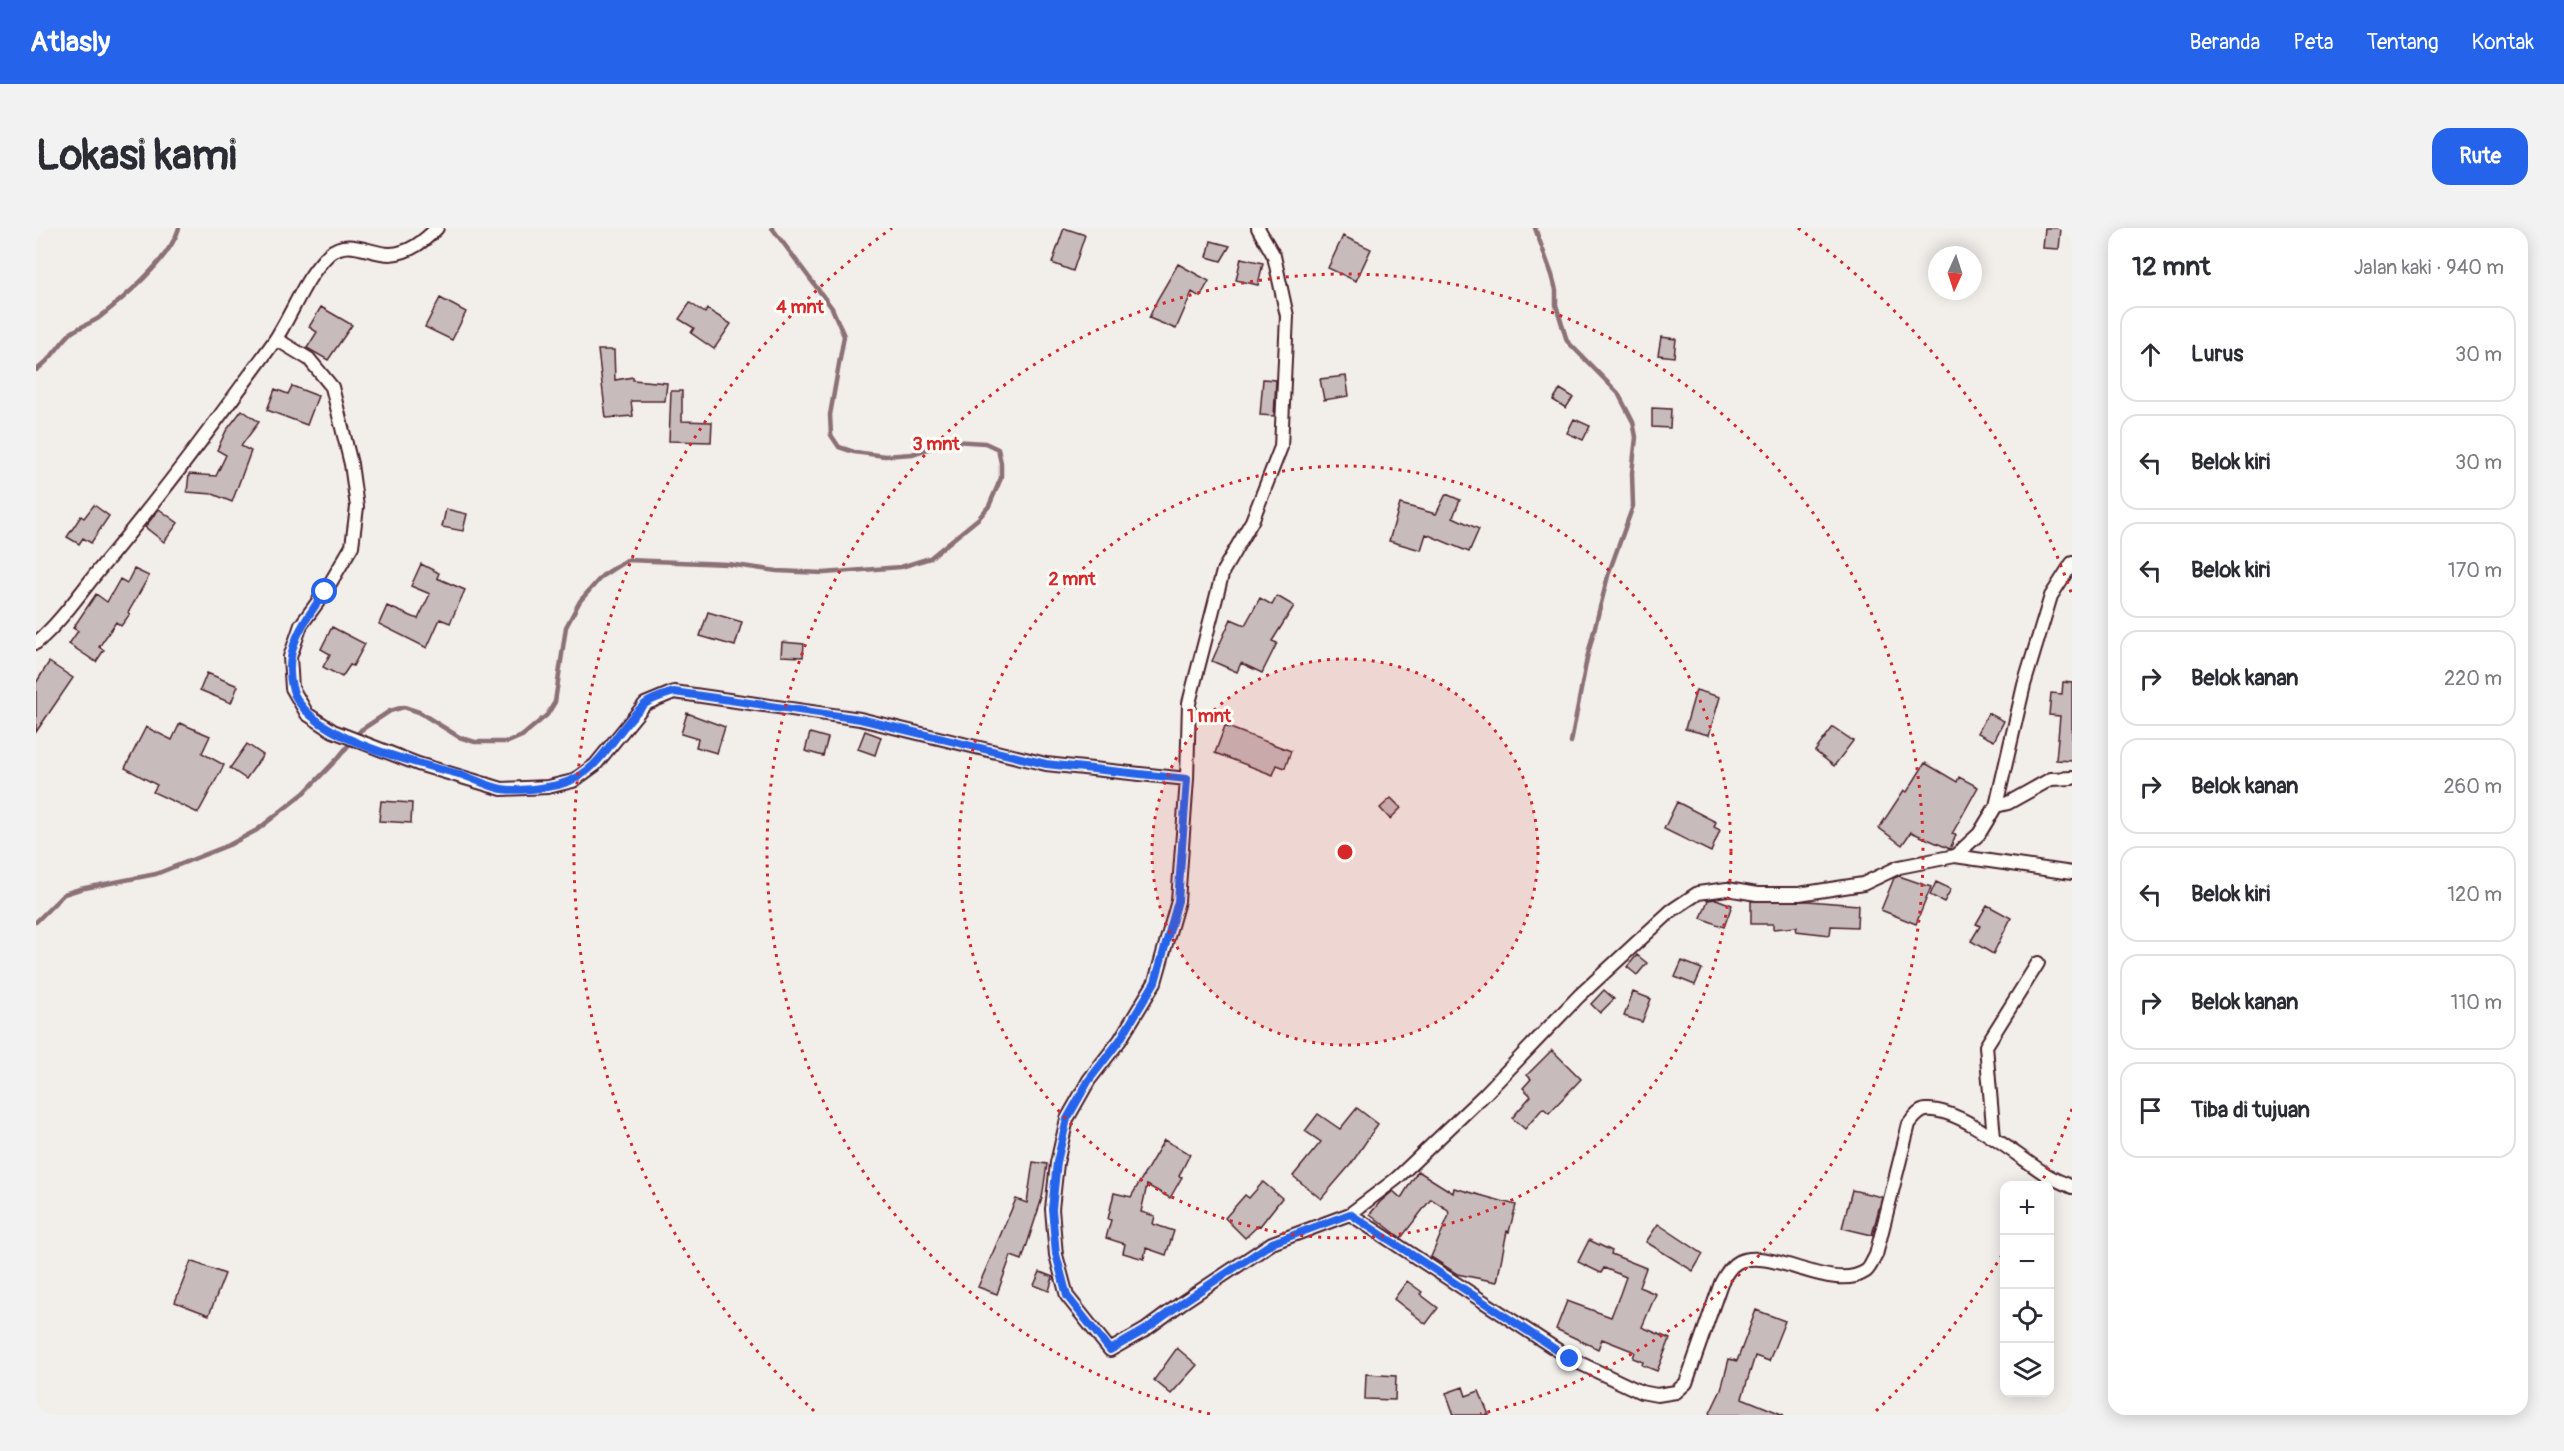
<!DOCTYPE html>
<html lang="id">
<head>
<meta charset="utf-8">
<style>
	:root { --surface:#fff; --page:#f2f2f3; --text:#2b2b33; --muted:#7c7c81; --line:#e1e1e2; --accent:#2563eb }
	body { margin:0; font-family:Pangolin,sans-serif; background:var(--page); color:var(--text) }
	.controls { position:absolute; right:18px; bottom:18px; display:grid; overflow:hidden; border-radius:12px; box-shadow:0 3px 15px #0003 }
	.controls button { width:54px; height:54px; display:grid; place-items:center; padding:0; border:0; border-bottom:2px solid var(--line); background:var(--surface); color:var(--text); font:30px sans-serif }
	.compass { position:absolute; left:1892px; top:18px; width:54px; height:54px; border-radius:50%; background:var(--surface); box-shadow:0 3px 15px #0003; rotate:183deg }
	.stop { position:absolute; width:18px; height:18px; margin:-14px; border:4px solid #2563eb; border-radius:50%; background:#fff }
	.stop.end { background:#2563eb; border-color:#fff; box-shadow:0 2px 6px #0008 }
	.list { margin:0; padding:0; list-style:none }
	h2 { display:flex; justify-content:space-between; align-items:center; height:78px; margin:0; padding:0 24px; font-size:26px }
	h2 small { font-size:20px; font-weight:400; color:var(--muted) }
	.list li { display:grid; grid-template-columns:39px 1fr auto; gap:18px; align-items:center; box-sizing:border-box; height:96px; margin:0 12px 12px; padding:0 12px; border:2px solid var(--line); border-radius:18px }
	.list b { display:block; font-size:22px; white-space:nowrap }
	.list em { font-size:20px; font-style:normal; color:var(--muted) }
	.icon { flex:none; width:33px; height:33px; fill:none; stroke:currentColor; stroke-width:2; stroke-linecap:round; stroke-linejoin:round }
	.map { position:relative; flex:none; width:2036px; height:1187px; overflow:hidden; border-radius:18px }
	header { display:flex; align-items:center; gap:36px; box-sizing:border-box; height:84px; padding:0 30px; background:var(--accent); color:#fff }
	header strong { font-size:28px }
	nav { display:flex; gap:33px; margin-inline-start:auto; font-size:21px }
	.intro { display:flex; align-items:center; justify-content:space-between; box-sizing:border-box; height:144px; padding:0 36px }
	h1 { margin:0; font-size:42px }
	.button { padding:15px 27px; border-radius:18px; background:var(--accent); color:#fff; font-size:21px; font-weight:700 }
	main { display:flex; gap:36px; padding:0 36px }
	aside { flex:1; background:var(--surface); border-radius:18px; box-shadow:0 3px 15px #0003 }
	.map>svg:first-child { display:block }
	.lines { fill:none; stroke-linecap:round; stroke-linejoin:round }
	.stream { stroke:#8b6f75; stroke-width:4.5 }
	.building { fill:#c8bbbb; stroke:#4a1f2b; stroke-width:1.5 }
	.minor-casing { stroke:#4a1f2b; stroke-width:16 }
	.minor { stroke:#fdfcf7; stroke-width:12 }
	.route { stroke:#2563eb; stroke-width:8 }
	.ring { fill:none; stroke:#d62828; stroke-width:3; stroke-dasharray:3 6 }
	.centre { fill:#d62828; stroke:#fdfcf7; stroke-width:3 }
	.ring-label { font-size:18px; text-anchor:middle; font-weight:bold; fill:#d62828; stroke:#fdfcf7; stroke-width:6; stroke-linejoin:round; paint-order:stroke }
</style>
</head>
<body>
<header>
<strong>Atlasly</strong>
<nav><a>Beranda</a><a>Peta</a><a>Tentang</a><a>Kontak</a></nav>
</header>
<div class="intro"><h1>Lokasi kami</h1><a class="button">Rute</a></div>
<main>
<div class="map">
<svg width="2036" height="1187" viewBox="0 0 2036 1187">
	<rect width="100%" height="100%" fill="#f2efeb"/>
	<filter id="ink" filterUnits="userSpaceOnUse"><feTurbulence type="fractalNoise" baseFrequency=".0167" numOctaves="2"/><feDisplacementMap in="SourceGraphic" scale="12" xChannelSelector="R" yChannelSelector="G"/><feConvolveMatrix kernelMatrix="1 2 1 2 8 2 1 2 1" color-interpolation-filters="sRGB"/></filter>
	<g filter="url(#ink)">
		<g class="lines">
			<path class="stream" d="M1499 0 1516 47 1520 62V77L1531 113 1582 165 1597 194 1600 209 1596 245 1597 278 1573 344 1551 430 1535 514
				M0 142C16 132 22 117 35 105 44 98 55 96 64 89 89 69 134 31 143 0
				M0 694 28 666 44 661 120 646 193 617 221 602 268 565 302 530 325 502 354 483 368 479 383 484 423 509 439 514H472L486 508 511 487 519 474 530 399 544 373 566 348 591 332 692 336 741 343 788 345 865 339 894 330 943 290 953 278 965 250V235L962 221 949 215 917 213 876 226 849 228 818 224 803 219 795 207 794 187 808 108 796 80 736 0"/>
		</g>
		<path class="building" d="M1028 0 1049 7 1037 43 1016 35Z
			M2009 0H2025L2023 21 2007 20Z
			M1307 8 1335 21 1320 53 1292 40Z
			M1175 13 1194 18 1185 33 1171 29Z
			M1205 30 1227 35 1222 57 1200 52Z
			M1142 36 1173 53 1164 69 1156 64 1140 101 1113 90 1121 72Z
			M404 70 430 84 416 112 389 99Z
			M654 75 669 85 671 81 695 96 678 121 655 105 658 100 643 91Z
			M285 79 316 97 292 132 271 120 281 104 273 99Z
			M1625 109 1640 111 1638 129 1622 127Z
			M562 122H578L579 152 597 149V152L631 155 629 173H595L597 188 570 190Z
			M1310 148 1313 168 1288 172 1284 151Z
			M1227 151 1240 152 1238 188 1224 187Z
			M256 158 282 168 271 197 231 182 239 161 252 166Z
			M1524 161 1537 169 1530 180 1517 172Z
			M635 163H646V193L676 194 675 214 633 213Z
			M1616 180 1635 181 1634 200 1616 199Z
			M206 182 223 194 205 218 215 223 196 274 177 266 151 264 153 246 180 248 190 227 181 222 190 203Z
			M1538 191 1554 198 1547 212 1531 205Z
			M1410 266 1424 272 1417 289 1443 301 1433 324 1390 306 1385 322 1353 313 1364 276 1400 286Z
			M58 277 73 288 55 315 47 310 43 316 31 309 45 288 48 290Z
			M123 281 142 295 128 314 109 299Z
			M410 281 431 286 427 303 406 299Z
			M385 336 403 345 401 350 429 362 414 395 404 391 391 420 343 396 351 378 382 391 394 366 375 358Z
			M98 341 113 348 92 385 94 386 85 398 80 394 63 419 68 422 60 434 33 416 42 403 37 400 60 366 71 374 84 351 91 355Z
			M1241 368 1258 378 1236 413 1241 415 1226 445 1205 435 1201 444 1176 433 1195 391 1209 397 1224 370 1236 377Z
			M672 384 706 394 699 418 664 408Z
			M296 399 329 416 317 438 314 437 306 449 287 439 294 426 285 421Z
			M746 414 768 416 767 429 745 428Z
			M13 434 37 450 0 504V455Z
			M171 445 202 458 195 475 164 462Z
			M2027 454 2036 455V533L2020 532 2024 488 2013 487 2015 465 2026 466Z
			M1660 462 1684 469 1673 507 1649 501Z
			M651 485 689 499 681 525 660 519 662 511 645 506Z
			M1952 485 1968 493 1958 513 1942 505Z
			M144 495 174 508 166 525 188 537 162 585 117 564 121 557 89 540 110 499 136 512Z
			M1189 498 1255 523 1249 540 1241 537 1237 547 1179 525Z
			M1797 499 1817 513 1798 538 1779 523Z
			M829 503 845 509 839 527 822 521Z
			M774 505 792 510 787 528 769 523Z
			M211 516 227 527 210 551 194 540Z
			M1889 535 1921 554 1923 549 1942 559 1916 606 1920 607 1914 621 1875 604 1866 617 1843 600 1868 562 1871 564Z
			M1355 570 1365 580 1354 591 1344 580Z
			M345 573 376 575 375 595 343 593Z
			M1641 574 1680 594 1678 599 1684 602 1675 624 1628 601Z
			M1863 648 1895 659 1880 696 1845 682 1858 650Z
			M1900 654 1915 661 1908 674 1894 667Z
			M1680 671 1696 677 1688 699 1665 690 1672 672Z
			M1715 673H1772L1822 677 1821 699 1795 698 1794 707 1760 703 1761 699 1737 701V696H1715Z
			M1951 677 1975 690 1957 726 1935 713 1944 698 1940 696Z
			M1601 727 1611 735 1601 747 1591 739Z
			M1646 733 1666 741 1659 757 1639 749Z
			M1568 762 1578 771 1564 785 1555 776Z
			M1597 764 1615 771 1606 794 1588 788Z
			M1516 822 1545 851 1513 885 1507 880 1489 901 1476 890 1495 868 1487 860 1495 851 1491 847Z
			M1321 880 1342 896 1315 936 1285 971 1257 948 1285 914 1269 903 1282 886 1304 901Z
			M1128 912 1154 926 1143 948 1146 949 1134 970 1111 957 1105 984 1119 988 1117 996 1138 1003 1130 1027 1110 1020 1108 1031 1087 1025 1089 1016 1070 1010 1075 992 1072 991 1078 965 1095 969Z
			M997 934 1011 936 1006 970 986 1032 975 1028 961 1066 942 1059 980 971 991 975Z
			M1382 943 1417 965 1418 960 1480 977 1473 1004 1471 1003 1461 1054 1421 1046 1395 1029 1413 987 1412 982 1395 971 1365 1010 1334 986 1344 974 1357 963 1365 970Z
			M1227 954 1246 970 1224 998 1223 997 1209 1010 1189 990 1209 967 1213 970Z
			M1816 962 1846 969 1836 1007 1806 1000Z
			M1622 996 1667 1026 1657 1043 1610 1014Z
			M1553 1012 1576 1023 1575 1026 1610 1040 1603 1059 1620 1066 1606 1099 1634 1111 1621 1143 1606 1137 1607 1134 1597 1130 1599 1124 1566 1111 1562 1121 1520 1101 1531 1073 1575 1089 1584 1066 1590 1049 1568 1040 1565 1045 1542 1034Z
			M155 1033 189 1046 173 1087 139 1074Z
			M1004 1044 1017 1049 1013 1063 998 1057Z
			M1371 1053 1386 1064 1384 1066 1402 1080 1390 1096 1358 1071Z
			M1720 1082 1749 1093 1733 1133 1719 1128 1706 1170 1748 1187H1673L1685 1162 1693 1131 1701 1133Z
			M1141 1120 1161 1137 1135 1166 1118 1152Z
			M1330 1146 1360 1148 1359 1172 1329 1171Z
			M1427 1159 1430 1168 1443 1163 1453 1187H1418L1410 1165Z"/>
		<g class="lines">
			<defs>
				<path id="minor" d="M1222 0 1238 28 1251 88 1245 219 1216 293 1187 343 1153 475 1151 551 1142 673 1119 754 1084 812 1053 852 1031 891 1021 935 1016 981 1020 1027 1031 1068 1074 1122 1109 1102 1147 1074 1236 1015 1314 986 1360 951 1449 866 1543 768 1635 683 1662 665 1691 661 1721 666H1763L1827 656 1863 639 1919 628 1943 606 1960 578 1988 457 2015 368 2036 335
					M240 111 273 131 296 159 315 236 321 279 316 318 289 364 265 397 254 429 256 460 271 486 297 503 382 536 466 561 512 559 537 553 559 537 609 476 638 464 824 491 1010 536 1151 551
					M0 415C26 393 46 362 68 336 128 264 183 190 237 115 257 86 267 51 293 26 312 9 333 26 354 26 374 25 388 13 401 0
					M1960 578 1972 575 2015 551 2036 550
					M1919 628 2036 645
					M1958 910 1950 818 2002 735
					M1314 986 1535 1131 1605 1164 1621 1167 1640 1164 1650 1155 1685 1055C1689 1047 1694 1038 1702 1034 1735 1018 1796 1066 1830 1043 1834 1040 1837 1032 1840 1027L1873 896C1878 890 1882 883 1890 882 1924 879 1982 929 2011 947 2019 952 2028 955 2036 959"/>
			</defs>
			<use href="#minor" class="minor-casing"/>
			<use href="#minor" class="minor"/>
		</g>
	</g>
	<g class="lines" filter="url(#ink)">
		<path class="route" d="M289 364C268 393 247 421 256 459 267 509 379 535 423 546 437 550 451 558 466 561 479 563 498 561 511 559 566 552 573 507 609 476 617 470 628 467 638 464L824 491 1010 536 1151 551 1142 673 1119 754 1084 812 1053 852 1031 891 1021 934 1016 981 1020 1026 1031 1068 1074 1122 1109 1102 1147 1074 1236 1015 1314 986 1534 1131"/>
	</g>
	<circle cx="1309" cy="624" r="193" fill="#d62828" fill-opacity=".12"/>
	<g class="ring">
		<circle cx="1309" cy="624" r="193"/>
		<circle cx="1309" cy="624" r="386"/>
		<path d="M1174 1186A578 578 0 1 1 1444 1186"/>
		<path d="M2036 881A771 771 0 0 1 2005 956M1966 1027A771 771 0 0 1 1840 1183M778 1183A771 771 0 0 1 856 0M1762 0A771 771 0 0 1 2036 367"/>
	</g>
	<circle cx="1309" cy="624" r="9" class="centre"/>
	<g class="ring-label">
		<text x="764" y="85">4 mnt</text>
		<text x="900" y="222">3 mnt</text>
		<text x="1036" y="357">2 mnt</text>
		<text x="1173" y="494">1 mnt</text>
	</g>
</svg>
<div class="controls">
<button>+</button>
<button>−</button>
<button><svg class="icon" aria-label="locate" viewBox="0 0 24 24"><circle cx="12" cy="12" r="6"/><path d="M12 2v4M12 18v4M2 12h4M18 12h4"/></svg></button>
<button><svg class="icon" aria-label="layers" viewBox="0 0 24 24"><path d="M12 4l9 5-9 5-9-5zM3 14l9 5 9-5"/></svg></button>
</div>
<svg class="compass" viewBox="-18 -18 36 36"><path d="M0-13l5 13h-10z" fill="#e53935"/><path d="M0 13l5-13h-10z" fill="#7c7c81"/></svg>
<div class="stop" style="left:289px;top:364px"></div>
<div class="stop end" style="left:1534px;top:1131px"></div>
</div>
<aside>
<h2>12 mnt<small>Jalan kaki · 940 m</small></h2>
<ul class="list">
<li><svg class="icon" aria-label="ahead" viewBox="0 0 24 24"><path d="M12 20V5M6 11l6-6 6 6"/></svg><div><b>Lurus</b></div><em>30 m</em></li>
<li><svg class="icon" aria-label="left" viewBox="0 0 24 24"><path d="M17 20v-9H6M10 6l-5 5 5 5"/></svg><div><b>Belok kiri</b></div><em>30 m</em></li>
<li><svg class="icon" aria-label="left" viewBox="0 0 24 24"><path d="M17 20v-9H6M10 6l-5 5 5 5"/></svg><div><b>Belok kiri</b></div><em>170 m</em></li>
<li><svg class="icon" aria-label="right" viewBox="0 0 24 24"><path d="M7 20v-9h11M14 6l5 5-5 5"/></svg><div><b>Belok kanan</b></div><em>220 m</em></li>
<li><svg class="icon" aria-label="right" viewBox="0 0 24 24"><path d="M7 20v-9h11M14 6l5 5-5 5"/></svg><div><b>Belok kanan</b></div><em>260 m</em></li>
<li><svg class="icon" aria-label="left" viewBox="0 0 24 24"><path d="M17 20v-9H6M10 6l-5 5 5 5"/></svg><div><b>Belok kiri</b></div><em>120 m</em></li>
<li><svg class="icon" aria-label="right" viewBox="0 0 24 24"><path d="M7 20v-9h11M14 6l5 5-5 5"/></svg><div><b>Belok kanan</b></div><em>110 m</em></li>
<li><svg class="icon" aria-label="arrive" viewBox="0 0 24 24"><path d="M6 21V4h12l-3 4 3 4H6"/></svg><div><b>Tiba di tujuan</b></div></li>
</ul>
</aside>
</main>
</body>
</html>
